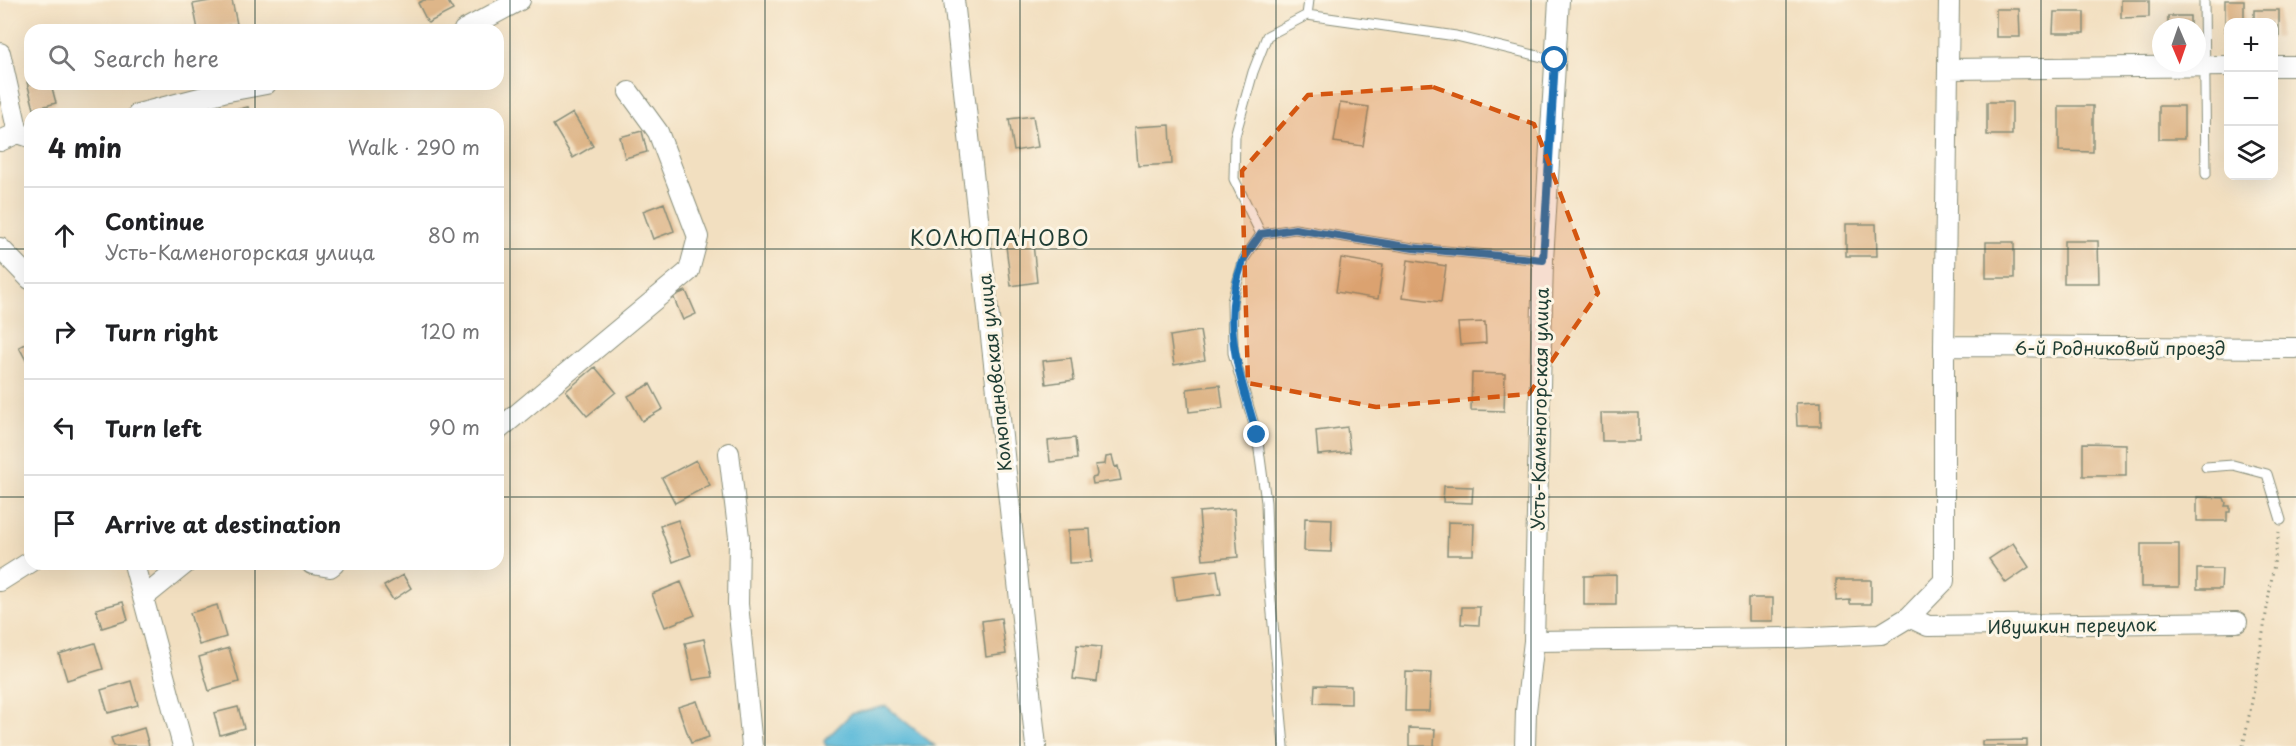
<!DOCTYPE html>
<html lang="en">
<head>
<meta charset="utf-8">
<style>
	:root { --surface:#fff; --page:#f6f6f6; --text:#202124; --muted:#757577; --line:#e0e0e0 }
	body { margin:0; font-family:"Playpen Sans",sans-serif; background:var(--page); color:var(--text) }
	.controls { position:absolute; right:18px; top:18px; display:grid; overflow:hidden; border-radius:12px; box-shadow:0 6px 24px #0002 }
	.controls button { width:54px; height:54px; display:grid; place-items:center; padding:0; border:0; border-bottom:2px solid var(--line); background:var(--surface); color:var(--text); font:30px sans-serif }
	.compass { position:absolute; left:2152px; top:18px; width:54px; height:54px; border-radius:50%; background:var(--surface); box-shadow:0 6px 24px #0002; rotate:178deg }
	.stop { position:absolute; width:18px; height:18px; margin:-14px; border:4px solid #1f6fb2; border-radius:50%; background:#fff }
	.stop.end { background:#1f6fb2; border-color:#fff; box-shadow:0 2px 6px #0008 }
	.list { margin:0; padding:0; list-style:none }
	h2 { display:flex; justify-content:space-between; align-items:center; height:78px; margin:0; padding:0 24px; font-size:26px }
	h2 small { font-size:20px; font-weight:400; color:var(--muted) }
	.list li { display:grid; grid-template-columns:39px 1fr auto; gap:18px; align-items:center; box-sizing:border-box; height:96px; padding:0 24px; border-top:2px solid var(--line) }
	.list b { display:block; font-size:22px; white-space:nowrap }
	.list p { margin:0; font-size:20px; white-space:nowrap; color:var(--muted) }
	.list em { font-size:20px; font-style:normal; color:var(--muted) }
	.icon { flex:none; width:33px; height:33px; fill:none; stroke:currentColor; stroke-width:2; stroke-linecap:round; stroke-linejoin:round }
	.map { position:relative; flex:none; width:2296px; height:746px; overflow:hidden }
	.search { position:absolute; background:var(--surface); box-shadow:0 6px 24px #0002; left:24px; top:24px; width:480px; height:66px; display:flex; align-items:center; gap:15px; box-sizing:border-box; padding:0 21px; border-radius:18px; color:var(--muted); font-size:22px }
	.panel { position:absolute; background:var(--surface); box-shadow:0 6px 24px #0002; left:24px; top:108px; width:480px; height:462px; border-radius:18px }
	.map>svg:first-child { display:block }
	.water { fill:#5ab9d9; stroke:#3c7b86; stroke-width:1.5 }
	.building { fill:#deb689 }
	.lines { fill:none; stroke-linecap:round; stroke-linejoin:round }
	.lane-casing { stroke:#888e7a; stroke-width:11 }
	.street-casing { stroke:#888e7a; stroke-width:22 }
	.path { stroke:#888e7a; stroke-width:3; stroke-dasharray:1.5 4.5; stroke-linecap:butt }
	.lane { stroke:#fff; stroke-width:9 }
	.street { stroke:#fff; stroke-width:20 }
	.route { stroke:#1f6fb2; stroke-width:8 }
	.marked { fill:#d45610; fill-opacity:0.2; stroke:#d45610; stroke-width:4.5; stroke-dasharray:12 8; stroke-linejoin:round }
	.grid { fill:none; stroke:#1f3d34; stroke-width:1.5; stroke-opacity:0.55 }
	.labels { text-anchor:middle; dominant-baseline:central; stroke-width:6; stroke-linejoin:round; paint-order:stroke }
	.street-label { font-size:18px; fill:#1f3d34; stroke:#fcf5e5 }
	.quarter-label { font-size:21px; letter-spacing:1.5px; fill:#1f3d34; stroke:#fcf5e5 }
</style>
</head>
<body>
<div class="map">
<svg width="2296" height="746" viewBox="0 0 2296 746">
	<rect width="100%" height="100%" fill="#fcf5e5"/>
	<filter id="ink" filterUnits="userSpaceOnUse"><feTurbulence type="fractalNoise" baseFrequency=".0167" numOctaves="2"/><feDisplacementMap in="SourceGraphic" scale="12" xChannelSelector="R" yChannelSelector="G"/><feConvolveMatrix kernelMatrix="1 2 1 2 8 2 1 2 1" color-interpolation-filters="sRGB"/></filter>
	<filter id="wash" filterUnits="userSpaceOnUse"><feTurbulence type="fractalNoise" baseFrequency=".008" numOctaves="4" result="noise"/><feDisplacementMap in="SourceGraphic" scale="24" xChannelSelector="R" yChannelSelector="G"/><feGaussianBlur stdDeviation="1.35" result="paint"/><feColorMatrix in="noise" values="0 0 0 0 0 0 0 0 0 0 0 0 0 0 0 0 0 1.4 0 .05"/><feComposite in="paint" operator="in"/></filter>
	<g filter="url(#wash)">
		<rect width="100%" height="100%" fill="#f2dfc0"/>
		<path class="water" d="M886 706 935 746H826L824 741 851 714Z"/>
		<g id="blocks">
			<path class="building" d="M215 0H232L237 24 198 30 193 4Z
				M424 0H447L453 10 428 23 418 3Z
				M2121 0H2149V17L2121 18Z
				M2225 0H2244V22H2228V32H2225Z
				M1996 9H2019L2020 37H1996Z
				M2254 10H2279V38H2274V22H2254Z
				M2054 12H2084V33H2053Z
				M2168 16H2190V27H2168Z
				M30 81V84H51L56 103 34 109 27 82Z
				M1987 102H2012V135H1987Z
				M1340 103 1369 107 1363 146 1334 142Z
				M2059 106H2093V152L2059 151Z
				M2159 106H2184V139H2159Z
				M248 107 250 114H225L224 113Z
				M573 113 593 146 573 158 553 125Z
				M1033 116 1038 147 1014 151 1009 119Z
				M1170 125 1172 164 1138 166 1135 127Z
				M642 131 647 152 625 158 620 137Z
				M664 203 674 231 653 239 643 211Z
				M1846 224H1876L1877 256H1846Z
				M1032 234 1037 282 1011 286 1005 238Z
				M2064 241H2098L2099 283H2064Z
				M1986 242H2014V278H1986Z
				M1341 258 1383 265 1378 299 1336 292Z
				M1408 260 1446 266 1441 302 1403 297Z
				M686 291 696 314 683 320 673 296Z
				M1485 322 1486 343 1460 345 1458 323Z
				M1200 331 1205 360 1174 365 1170 336Z
				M30 341V368L19 347Z
				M1071 358 1074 380 1046 384 1043 361Z
				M595 367 616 392 587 416 566 391Z
				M1472 373 1505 374 1504 411 1471 410Z
				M650 384 663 409 642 421 628 396Z
				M1220 385 1223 408 1189 412 1187 389Z
				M1821 402V426H1797L1796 403Z
				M1601 413H1639V441H1602Z
				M1347 427 1350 452 1318 455 1316 431Z
				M1075 438 1077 459 1050 462 1048 441Z
				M2083 443 2126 444V476H2083Z
				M1112 456 1115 467 1118 466 1121 480 1093 484 1092 478 1096 477 1097 474 1095 465 1105 464 1106 457Z
				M696 460 710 485 675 503 662 478Z
				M1444 486 1473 487 1472 503 1443 502Z
				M2197 497 2224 498 2226 503 2225 506H2230V512H2227V521H2197Z
				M1234 509 1238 557 1203 560 1199 512Z
				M1305 518 1332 519 1331 552 1304 551Z
				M678 520 691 555 673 562 660 526Z
				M1448 522 1474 523 1473 555H1447Z
				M1090 529 1092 562 1069 563 1068 530Z
				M2013 543 2029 567 2006 583 1989 559Z
				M2141 544H2179V587H2141Z
				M2197 569H2222L2221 589H2197Z
				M1217 570 1221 594 1176 600 1173 576Z
				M403 575 411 588 393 600 384 586Z
				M1616 575V605H1584V576Z
				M1836 580H1871V604H1850V600L1836 601Z
				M681 582 695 615 665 627 652 594Z
				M1748 598H1773V621H1748Z
				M123 602 128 620 102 628 96 609Z
				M217 605 226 637 199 645 190 613Z
				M1462 607H1480L1479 625 1461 624Z
				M1001 618 1006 654 986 657 982 621Z
				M704 639 712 677 693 680 685 643Z
				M95 643 103 669 67 680 59 654Z
				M1077 645 1101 647 1097 682 1073 679Z
				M229 648 239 682 209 691 199 657Z
				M1406 672 1431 673 1429 711H1405Z
				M131 681 138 705 108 713 101 690Z
				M1315 685 1351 686V704L1314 703Z
				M697 701 709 737 691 743 678 707Z
				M238 707 244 728 220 735 214 713Z
				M144 728 149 746H114L111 738Z
				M1409 728 1435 729 1434 746H1409Z
				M2027 740V746H1982V741Z"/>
		</g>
	</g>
	<g filter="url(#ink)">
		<use href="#blocks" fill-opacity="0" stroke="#888e7a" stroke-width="1.5"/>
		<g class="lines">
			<defs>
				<path id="lane" d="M1309 0 1307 15 1456 36 1555 60
					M2204 0 2206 174
					M1261 234 1234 179 1235 136 1253 72 1267 36 1307 15
					M2206 467 2233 465 2267 474 2281 520
					M1284 746 1268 569 1266 502 1257 435 1233 353 1232 301 1244 259 1261 234 1295 229 1413 248 1543 260"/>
				<path id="street" d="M954 0 1036 746
					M464 30 520 0
					M0 53 18 133 30 137
					M2274 66H2296
					M1949 69 2228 66
					M138 114 223 92 266 84
					M0 141 18 133
					M0 248 30 279
					M1944 346 2296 348
					M498 430 689 271 698 237 658 132 629 92
					M729 453 739 537 738 604 752 746
					M134 564 183 746
					M312 564 330 567 334 564
					M0 581 30 562
					M143 598 185 564
					M1909 617 1928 626 2237 622
					M1534 641 1791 638 1881 634 1909 617 1944 581V346L1949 0
					M1525 746 1526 711 1534 641 1543 260 1559 0"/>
			</defs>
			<use href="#lane" class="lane-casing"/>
			<use href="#street" class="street-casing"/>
			<path class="path" d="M2243 746 2253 696 2279 532"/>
			<use href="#lane" class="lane"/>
			<use href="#street" class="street"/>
		</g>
	</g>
	<g class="lines" filter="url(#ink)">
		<path class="route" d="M1257 435C1240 375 1219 324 1243 261 1247 252 1255 243 1261 234L1295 229 1413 248 1543 260 1555 60"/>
	</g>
	<path class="marked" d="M1433 87 1534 124 1598 293 1529 394 1376 407 1248 383 1242 171 1308 95Z"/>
	<path class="grid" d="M255 0V30M510 0V746M765 0V746M1020 0V746M1276 0V746M1531 0V746M1786 0V746M2041 0V746M255 84V114M0 249H30M498 249H2296M0 497H30M498 497H2296M255 564V746"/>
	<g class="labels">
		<g class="street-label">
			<text x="2120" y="347">6-й Родниковый проезд</text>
			<text transform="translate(994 373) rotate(-96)">Колюпановская улица</text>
			<text transform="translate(1539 409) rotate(-89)">Усть-Каменогорская улица</text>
			<text transform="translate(2072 625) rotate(-1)">Ивушкин переулок</text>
		</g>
		<g class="quarter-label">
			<text x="1000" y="237">КОЛЮПАНОВО</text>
		</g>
	</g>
</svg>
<div class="controls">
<button>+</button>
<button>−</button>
<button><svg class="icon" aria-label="layers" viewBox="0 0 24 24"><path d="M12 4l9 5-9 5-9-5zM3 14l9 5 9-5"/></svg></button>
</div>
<svg class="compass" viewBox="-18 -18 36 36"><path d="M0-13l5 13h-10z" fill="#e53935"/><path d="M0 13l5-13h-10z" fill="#757577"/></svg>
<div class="stop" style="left:1555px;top:60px"></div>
<div class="stop end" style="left:1257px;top:435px"></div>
<div class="search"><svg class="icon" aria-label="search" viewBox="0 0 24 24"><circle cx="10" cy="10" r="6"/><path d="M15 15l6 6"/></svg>Search here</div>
<section class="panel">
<h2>4 min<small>Walk · 290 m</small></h2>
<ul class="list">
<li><svg class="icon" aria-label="ahead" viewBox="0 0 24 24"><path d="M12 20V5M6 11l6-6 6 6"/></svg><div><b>Continue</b><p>Усть-Каменогорская улица</p></div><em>80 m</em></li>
<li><svg class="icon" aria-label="right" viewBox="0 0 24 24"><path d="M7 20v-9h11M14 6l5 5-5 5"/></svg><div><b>Turn right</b></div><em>120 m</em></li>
<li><svg class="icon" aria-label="left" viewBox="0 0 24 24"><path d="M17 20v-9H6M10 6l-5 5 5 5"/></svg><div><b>Turn left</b></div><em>90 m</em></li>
<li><svg class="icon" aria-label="arrive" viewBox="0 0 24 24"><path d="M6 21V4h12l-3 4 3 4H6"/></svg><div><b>Arrive at destination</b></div></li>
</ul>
</section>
</div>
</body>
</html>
